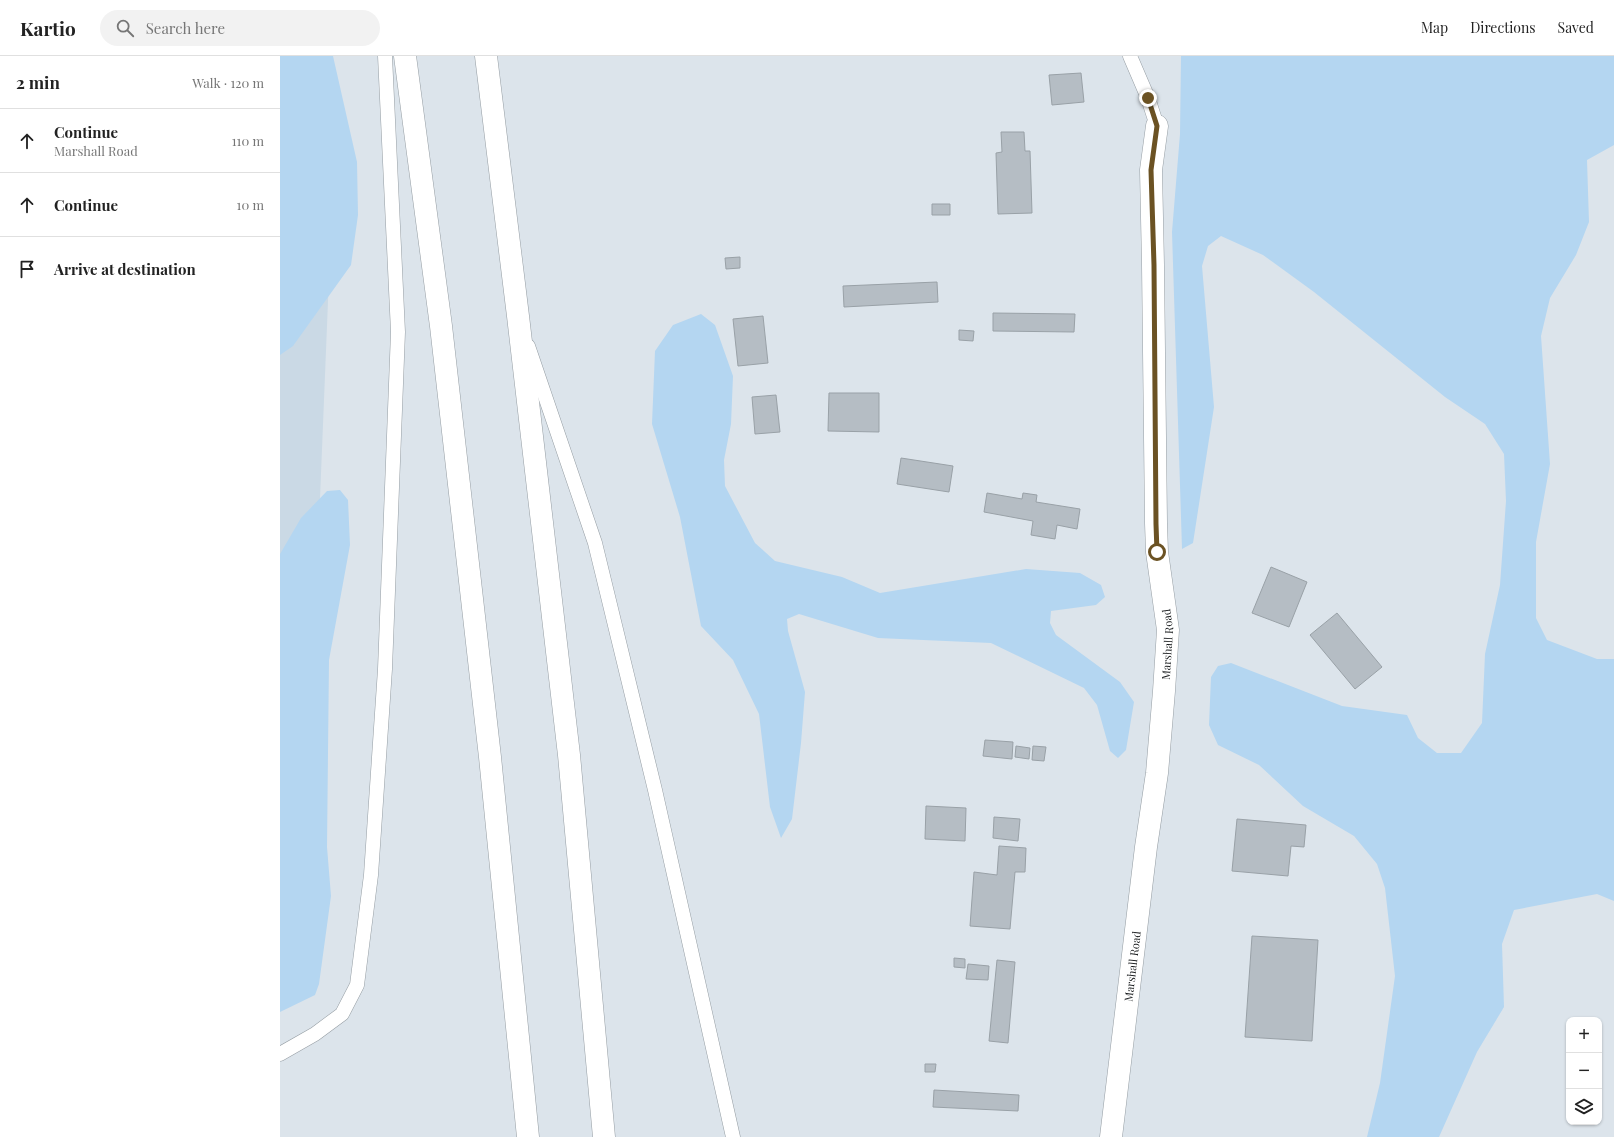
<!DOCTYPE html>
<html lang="en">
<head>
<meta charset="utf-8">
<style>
	:root { --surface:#fff; --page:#f2f2f2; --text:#222; --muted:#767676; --line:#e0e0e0 }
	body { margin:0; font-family:"Playfair Display",serif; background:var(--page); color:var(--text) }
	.controls { position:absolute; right:12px; bottom:12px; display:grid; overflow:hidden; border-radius:8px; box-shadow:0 1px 3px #0004 }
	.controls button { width:36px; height:36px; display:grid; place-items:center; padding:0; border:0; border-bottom:1px solid var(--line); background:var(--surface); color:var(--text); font:20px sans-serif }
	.stop { position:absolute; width:12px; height:12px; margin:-9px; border:3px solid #6b5223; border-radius:50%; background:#fff }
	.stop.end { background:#6b5223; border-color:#fff; box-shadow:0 1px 4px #0008 }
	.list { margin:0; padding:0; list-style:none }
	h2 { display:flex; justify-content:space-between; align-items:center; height:52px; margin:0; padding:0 16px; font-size:17px }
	h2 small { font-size:13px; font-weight:400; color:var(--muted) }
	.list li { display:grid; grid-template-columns:26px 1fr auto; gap:12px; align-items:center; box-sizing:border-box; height:64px; padding:0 16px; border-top:1px solid var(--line) }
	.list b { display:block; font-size:15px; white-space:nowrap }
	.list p { margin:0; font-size:13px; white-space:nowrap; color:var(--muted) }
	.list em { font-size:13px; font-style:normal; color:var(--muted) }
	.icon { flex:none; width:22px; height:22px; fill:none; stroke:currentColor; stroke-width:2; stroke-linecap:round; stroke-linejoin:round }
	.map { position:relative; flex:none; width:1334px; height:1081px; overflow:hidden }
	header { display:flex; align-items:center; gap:24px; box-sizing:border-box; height:56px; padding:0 20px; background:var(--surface); border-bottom:1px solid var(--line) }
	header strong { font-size:19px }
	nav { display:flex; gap:22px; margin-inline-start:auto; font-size:14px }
	.search { width:280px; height:36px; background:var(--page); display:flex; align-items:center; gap:10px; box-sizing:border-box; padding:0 14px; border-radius:22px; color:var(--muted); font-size:15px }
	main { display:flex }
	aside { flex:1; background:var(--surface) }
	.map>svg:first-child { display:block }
	.built { fill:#cad9e5 }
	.green { fill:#b4d6f1 }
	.building { fill:#b5bdc4; stroke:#99a1a7 }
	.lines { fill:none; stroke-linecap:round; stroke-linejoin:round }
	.service-casing { stroke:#959da3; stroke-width:15 }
	.minor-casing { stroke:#959da3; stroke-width:23 }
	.motorway-casing { stroke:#959da3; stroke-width:23 }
	.service { stroke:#fff; stroke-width:14 }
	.minor { stroke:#fff; stroke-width:22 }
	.motorway { stroke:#fff; stroke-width:22 }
	.route { stroke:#6b5223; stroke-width:5 }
	.labels { text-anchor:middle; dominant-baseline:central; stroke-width:3; stroke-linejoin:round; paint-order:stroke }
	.street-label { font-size:11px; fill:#15181a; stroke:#dce4eb }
</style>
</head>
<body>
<header>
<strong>Kartio</strong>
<div class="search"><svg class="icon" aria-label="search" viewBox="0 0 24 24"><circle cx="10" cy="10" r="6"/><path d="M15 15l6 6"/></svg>Search here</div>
<nav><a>Map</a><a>Directions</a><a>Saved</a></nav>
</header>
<main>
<aside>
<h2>2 min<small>Walk · 120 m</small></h2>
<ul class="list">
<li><svg class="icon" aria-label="ahead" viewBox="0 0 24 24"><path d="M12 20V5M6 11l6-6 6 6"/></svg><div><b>Continue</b><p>Marshall Road</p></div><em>110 m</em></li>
<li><svg class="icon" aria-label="ahead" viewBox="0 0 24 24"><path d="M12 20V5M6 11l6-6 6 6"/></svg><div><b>Continue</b></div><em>10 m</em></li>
<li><svg class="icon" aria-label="arrive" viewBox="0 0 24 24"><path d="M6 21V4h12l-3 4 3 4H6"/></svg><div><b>Arrive at destination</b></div></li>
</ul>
</aside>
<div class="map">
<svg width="1334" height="1081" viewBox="0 0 1334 1081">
	<rect width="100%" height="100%" fill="#dce4eb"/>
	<path class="built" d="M0 0 53 122 21 911 0 914Z"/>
	<path class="green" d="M0 0H53L77 106 78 159 71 209 13 290 0 299Z
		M901 0H1334V89L1307 104 1309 166 1296 199 1270 242 1261 280 1270 408 1256 486V562L1267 584 1317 603H1334V845L1317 838 1234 854 1222 888 1224 951 1197 996 1159 1081H1087L1100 1027 1115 920 1105 832 1097 808 1074 780 1023 750 979 709 938 689 929 669 931 621 938 610 951 607 1062 650 1127 659 1138 682 1157 697H1181L1202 667 1205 598 1220 529 1226 445 1224 398 1205 368 1165 341 1034 236 983 199 941 180 928 190 922 210 934 351 913 487 902 493 892 176 900 78Z
		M421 258 435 269 453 320 451 368 444 404 445 430 475 487 495 505 562 521 600 537 746 513 800 517 821 529 825 541 816 549 771 555 770 567 776 579 840 626 854 646 846 694 838 702 830 695 817 649 804 632 711 587 598 582 519 558 507 563 508 575 525 636 521 687 512 763 501 782 490 751 479 658 453 604 421 570 400 461 372 368 375 295 393 269Z
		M60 434 68 444 70 489 49 604 47 791 51 840 39 928 35 939 0 956V498L21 462 47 435Z"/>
	<path class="building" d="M801 17 804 46 772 49 769 19Z
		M721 76H744L745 95H750L752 157 718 158 716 97 722 96Z
		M652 148H670V159H652Z
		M460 201V212L446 213 445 202Z
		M657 226 658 246 564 251 563 230Z
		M713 257 795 258 794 276 713 275Z
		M483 260 488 307 458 310 453 263Z
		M679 274 694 275 693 285 679 284Z
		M549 337H599V376L548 375Z
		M496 339 500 376 475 378 472 341Z
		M621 402 673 410 669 436 617 428Z
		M707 437 742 443 743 437 757 439 756 446 800 453 797 473 777 469 775 483 751 479 753 465 704 456Z
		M991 511 1027 526 1009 571 972 557Z
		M1057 557 1102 611 1075 633 1030 579Z
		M705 684 733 686 732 703 703 700Z
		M736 690 750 692 749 703 735 701Z
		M753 690 766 691 764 705 752 704Z
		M646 750 686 752 685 785 645 783Z
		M714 761 740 763 738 785 713 782Z
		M957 763 1026 769 1024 791 1011 790 1008 820 952 815Z
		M719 790 746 792 745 816H735L730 873 690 870 694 816 717 819Z
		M972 880 1038 884 1032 985 965 981Z
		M674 902 685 903V912L674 911Z
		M717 904 735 906 728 987 709 985Z
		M688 908 709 910 708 924 686 923Z
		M645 1008H656L655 1016H645Z
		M654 1034 739 1039 738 1055 653 1051Z"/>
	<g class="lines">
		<defs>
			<path id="service" d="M850 0 868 42 877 70
				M248 290 315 487 375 734 453 1081
				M0 998 35 978 62 958 77 929 91 819 105 613 118 276 105 0"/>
			<g id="minor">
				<path id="s1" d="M831 1081 866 791 877 717 884 635 888 574 877 496 876 467 873 209 871 114 877 70"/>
			</g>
			<path id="motorway" d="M125 0 161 270 210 701 248 1081
				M206 0 238 260 289 699 324 1081"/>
		</defs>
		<use href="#service" class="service-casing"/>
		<use href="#minor" class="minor-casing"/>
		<use href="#motorway" class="motorway-casing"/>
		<use href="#service" class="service"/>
		<use href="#minor" class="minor"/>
		<use href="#motorway" class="motorway"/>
	</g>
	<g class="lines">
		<path class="route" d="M868 42 877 70 871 114 874 209 876 468 877 496"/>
	</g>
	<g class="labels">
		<g class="street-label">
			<text stroke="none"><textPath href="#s1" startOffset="496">Marshall Road</textPath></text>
			<text stroke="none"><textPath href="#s1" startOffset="172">Marshall Road</textPath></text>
		</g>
	</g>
</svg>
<div class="controls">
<button>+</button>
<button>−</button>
<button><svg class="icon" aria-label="layers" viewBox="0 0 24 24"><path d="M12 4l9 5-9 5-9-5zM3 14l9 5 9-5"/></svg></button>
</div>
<div class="stop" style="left:877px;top:496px"></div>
<div class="stop end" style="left:868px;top:42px"></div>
</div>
</main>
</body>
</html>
